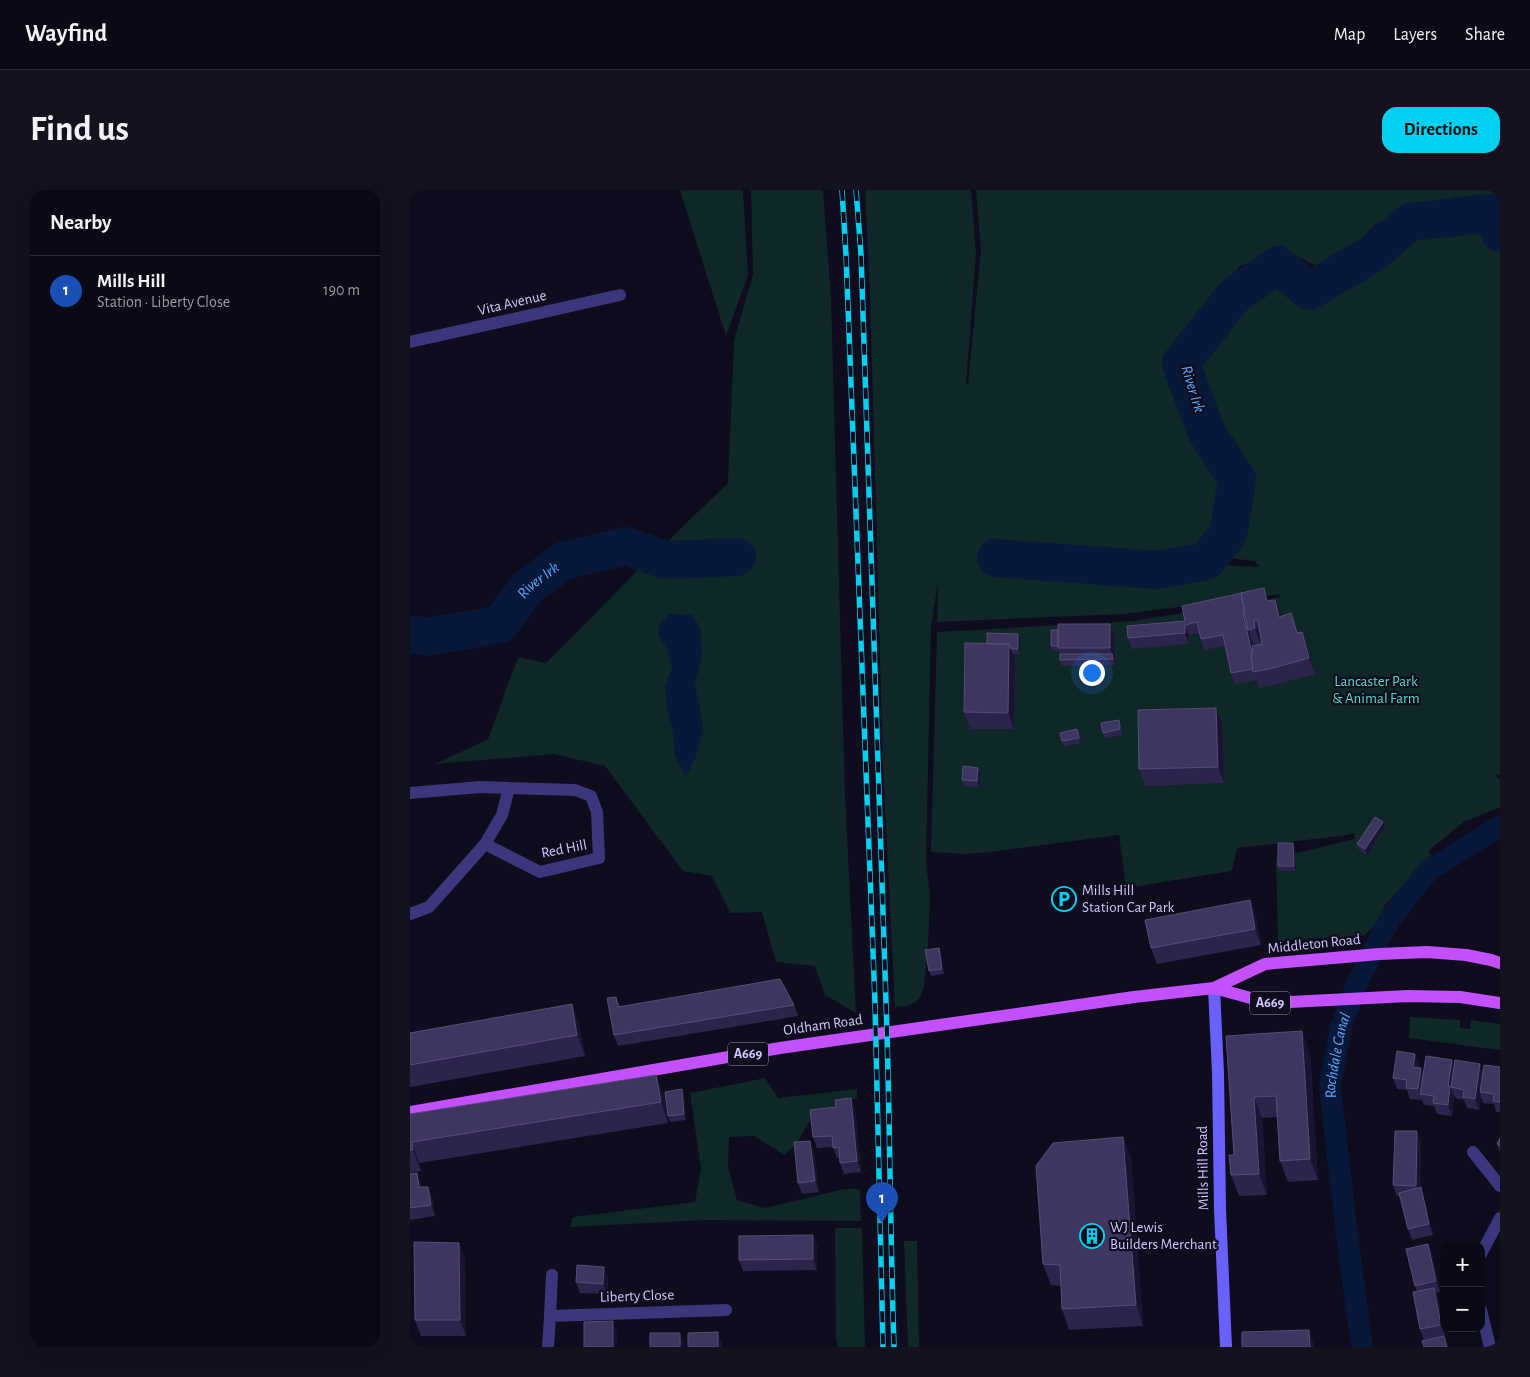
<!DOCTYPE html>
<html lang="en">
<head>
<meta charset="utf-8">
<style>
	:root { --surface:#0b0916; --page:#14121f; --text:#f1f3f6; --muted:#9a9aa1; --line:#2b2a35; --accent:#02d0f1 }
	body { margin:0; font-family:"Alegreya Sans",sans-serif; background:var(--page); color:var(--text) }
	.controls { position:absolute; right:15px; bottom:15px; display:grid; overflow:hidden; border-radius:10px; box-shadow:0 5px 20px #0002 }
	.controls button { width:45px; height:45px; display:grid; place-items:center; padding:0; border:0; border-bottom:1px solid var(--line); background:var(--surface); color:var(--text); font:25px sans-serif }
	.you { position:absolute; left:681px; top:482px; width:18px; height:18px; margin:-12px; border:4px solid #fff; border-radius:50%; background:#1a73e8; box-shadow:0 0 0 8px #1a73e833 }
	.badge { display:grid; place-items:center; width:32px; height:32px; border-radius:50%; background:var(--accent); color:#fff; font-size:16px; font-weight:700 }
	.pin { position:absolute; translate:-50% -41px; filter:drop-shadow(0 1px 2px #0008) }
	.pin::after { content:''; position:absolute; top:26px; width:18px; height:15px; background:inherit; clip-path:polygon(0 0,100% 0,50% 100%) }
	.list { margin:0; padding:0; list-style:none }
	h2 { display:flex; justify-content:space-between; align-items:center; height:65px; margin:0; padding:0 20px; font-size:21px }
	h2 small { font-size:16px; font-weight:400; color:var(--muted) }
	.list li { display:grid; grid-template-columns:32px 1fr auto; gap:15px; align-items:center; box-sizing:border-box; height:70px; padding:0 20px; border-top:1px solid var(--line) }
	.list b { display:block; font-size:19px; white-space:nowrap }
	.list p { margin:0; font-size:16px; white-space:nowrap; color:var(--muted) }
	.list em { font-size:16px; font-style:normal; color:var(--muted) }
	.map { position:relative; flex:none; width:1090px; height:1157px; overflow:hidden; border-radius:15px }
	header { display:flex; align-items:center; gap:30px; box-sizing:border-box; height:70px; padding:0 25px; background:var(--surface); border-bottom:1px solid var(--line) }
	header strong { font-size:24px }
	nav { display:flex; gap:28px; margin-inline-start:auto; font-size:18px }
	.intro { display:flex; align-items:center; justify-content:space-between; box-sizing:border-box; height:120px; padding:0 30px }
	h1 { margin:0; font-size:35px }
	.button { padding:12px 22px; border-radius:15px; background:var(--accent); color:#111; font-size:18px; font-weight:700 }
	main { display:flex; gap:30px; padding:0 30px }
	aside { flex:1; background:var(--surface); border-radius:15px; box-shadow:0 5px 20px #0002 }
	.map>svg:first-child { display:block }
	.green { fill:#0f2727; fill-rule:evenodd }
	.water { fill:#091839 }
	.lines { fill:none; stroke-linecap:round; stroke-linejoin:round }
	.canal { stroke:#091839; stroke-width:22 }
	.river { stroke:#091839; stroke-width:38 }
	.street { stroke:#3c377c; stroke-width:12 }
	.secondary { stroke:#6a60fe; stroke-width:12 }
	.primary { stroke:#c350fe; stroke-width:12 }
	.rail-casing { stroke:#02d0f1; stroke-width:5.5 }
	.rail { stroke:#0f0c1d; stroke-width:4; stroke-dasharray:11; stroke-linecap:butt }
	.wall { fill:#2d244c; fill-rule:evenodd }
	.shaded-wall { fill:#1a1331 }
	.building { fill:#3f365f; stroke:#564d78 }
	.labels { text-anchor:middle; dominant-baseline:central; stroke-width:4.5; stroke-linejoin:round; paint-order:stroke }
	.shield { fill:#0f0c1d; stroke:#9690bb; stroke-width:1 }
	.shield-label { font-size:14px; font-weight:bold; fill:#d0c8ff }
	.street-label { font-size:15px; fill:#d0c8ff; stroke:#0f0c1d }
	.park-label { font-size:15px; fill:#56ddc0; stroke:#0f0c1d }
	.poi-label { font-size:15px; fill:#d0c8ff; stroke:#0f0c1d; text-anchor:start }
	.water-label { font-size:16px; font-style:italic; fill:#57aafe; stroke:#0f0c1d }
</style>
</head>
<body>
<header>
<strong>Wayfind</strong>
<nav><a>Map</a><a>Layers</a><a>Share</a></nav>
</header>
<div class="intro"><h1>Find us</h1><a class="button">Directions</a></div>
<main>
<aside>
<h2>Nearby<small></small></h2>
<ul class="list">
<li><span class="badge" style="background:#1a4fb4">1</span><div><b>Mills Hill</b><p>Station · Liberty Close</p></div><em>190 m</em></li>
</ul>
</aside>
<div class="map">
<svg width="1090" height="1157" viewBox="0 0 1090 1157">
	<rect width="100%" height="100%" fill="#0f0c1d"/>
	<path class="green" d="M270 0H333L338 85 316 146Z
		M341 0H413L421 108 435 606 446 823 415 805 405 776 366 772 352 722 320 723 302 686 273 681 195 576 144 564 25 574 78 549 108 467 136 473 232 376 318 293 324 150 343 85Z
		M455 0H561L566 63 556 194H558L571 60 566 0H1090V584L1085 586 1090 589V617L1054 632 1018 661 1021 665 975 715 968 734 954 745 868 751 866 668 945 649 944 643 938 645 827 658 822 681 716 698 709 645 580 662 555 664 521 662 527 442 724 431 871 407 869 404 714 424 527 432 528 391 521 437 516 671 520 707 518 755 514 796 511 806 506 812 496 816 485 817 473 577 460 102ZM1046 7 1049 8 1042 34 1006 36 989 47 963 72 900 106 866 85 827 110 785 170 788 197 778 201 772 217 758 195 791 123 830 76 875 60 906 76 930 71 966 34ZM818 366V368L845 371 849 377 813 375Z
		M1000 827 1050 830V838L1060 839 1061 830 1090 834V860L999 848Z
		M355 888 368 908 447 899V908L403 924C395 940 388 954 374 965L344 946 319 947 318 977 327 1010 355 1018 434 999H450L451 1031 294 1030 160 1037 163 1027 285 1012 291 979 280 903Z
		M425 1038H452L455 1157H428L426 1149Z
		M494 1051H507L509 1157H498Z"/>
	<path class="water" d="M259 424 283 425 290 438 292 464 285 494 290 519 293 539 286 567 276 586 265 566 263 542 257 517 255 496 262 478 257 459 248 444 251 433Z"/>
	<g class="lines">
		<path class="canal" id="s1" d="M952 1157 938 1053 920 897 931 837 948 791 980 729 1018 681 1090 636"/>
		<g class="river">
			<path d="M586 368 746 380 796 371 818 344 827 289 796 241 771 173 824 106 868 75 899 101 962 64 1000 32 1081 23 1090 43"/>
			<path id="s2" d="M0 444 18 447 90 434 117 398 153 371 216 356 255 370 327 367"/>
		</g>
		<path class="street" d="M0 152 210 105
			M0 603 70 597 165 600 181 606 187 622 189 668 130 682 75 654
			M0 724 19 717 75 654 92 625 99 598
			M1063 962 1090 996
			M1071 1064 1090 1028
			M1071 1120 1080 1157
			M140 1126 142 1085
			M138 1157 140 1126 316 1120"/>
		<path class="secondary" d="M804 798 808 883 810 1019 816 1157"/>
		<path class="primary" d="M804 798 859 813 998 806 1050 807 1090 813
			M0 922 370 858 724 807 804 798 855 774 969 764 1017 762 1056 765 1081 770 1090 773"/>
		<defs>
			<path id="rail" d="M432 0 436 65 465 813 473 1157
				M446 0 451 64 476 812C480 927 480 1042 484 1157"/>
		</defs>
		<use href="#rail" class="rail-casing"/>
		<use href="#rail" class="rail"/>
	</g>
	<path class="wall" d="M832 403 858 411 888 443 892 442 897 458 905 484 868 494 849 498 846 490 825 494 821 483 815 456 794 460 789 443 779 445V454L722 459 718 448 775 431ZM838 440 844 455 843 464ZM850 446H851L852 454H851Z
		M700 434 704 445 705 475 652 476 650 470 649 461H643L641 456Z
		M610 449V464H603L605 470 604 539H560L554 522 577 454Z
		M709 530 711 536 712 545 695 548 693 543Z
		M812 534 814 593 735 596 729 579Z
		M669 544 671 553 654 557 652 551Z
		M568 578 570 583 569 597 554 596 552 590Z
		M975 637 957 665 949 660 947 654Z
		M883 653 885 659 886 681H870L868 676Z
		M840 710 846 726 851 755 747 774 741 758Z
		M529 758 531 764 534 784 521 786 519 781Z
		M206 807 210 816 384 815 388 826 208 856 204 845Z
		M162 814 169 835 175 866 0 897V843Z
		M816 846 900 862 908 990 878 992 870 971 867 927 852 928 857 1005 829 1006 821 985 824 965Z
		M1005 864 1009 875V878H1011L1013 884 1042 870 1044 876 1073 880 1090 877V922H1086L1084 914 1073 913 1071 907 1069 920 1057 918 1054 910 1045 908 1043 902 1044 907 1042 926 1027 924 1024 916 1014 915 1012 910 1000 909 997 900 987 899 983 888Z
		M246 885 254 906 258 933 9 973 11 981 0 983V924Z
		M274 905 276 930 260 932 258 926Z
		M441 908 445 919 451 982 434 984 430 973V968H427L423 957 407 958 403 947 426 917Z
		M713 947 721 968 733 1136 659 1140 652 1119 651 1096 641 1095 633 1074Z
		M1090 948V963L1087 954Z
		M1011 952 1010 997 1014 1008 1023 1045 1002 1050 998 1039 990 1006H987L983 995Z
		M404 962 409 1002 392 1004 388 993Z
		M0 984 11 994V997H18L22 1008 25 1026 0 1030Z
		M403 1045 407 1056V1080L333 1081 329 1070Z
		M49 1053 55 1069 56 1146H11L5 1130Z
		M1022 1065 1030 1102 1026 1103 1028 1109 1035 1146 1014 1150 1010 1139 1007 1101 1005 1096Z
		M194 1077 198 1088 197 1104 170 1103 166 1092Z"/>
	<path class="shaded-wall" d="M865 410 871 426 875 443 869 427Z
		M833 422 837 433 847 481H846Z
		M844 430 850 446 851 455 845 438Z
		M700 434 704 445 705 475 700 458Z
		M775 435 779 445V454L775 443Z
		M892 442 897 458 905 484 899 468Z
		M608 444 610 449V464L608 459Z
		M599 454 605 470 604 539 598 523Z
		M806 518 812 534 814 593 808 577Z
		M568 578 570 583 569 597 567 591Z
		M973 632 975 637 957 665 955 659Z
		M883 653 885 659 886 681 884 676Z
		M840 710 846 726 851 755 845 739Z
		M529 758 531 764 534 784 532 779Z
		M162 814 169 835 175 866 167 845Z
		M892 841 900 862 908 990 900 969Z
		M1005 864 1009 875 1007 888 1003 877Z
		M1042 870 1046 881 1041 897 1044 907 1042 926 1038 915V896Z
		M1070 874 1074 884 1070 902 1071 907 1069 920 1065 909Z
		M1011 878 1015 889 1010 904 1012 910 1008 899Z
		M246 885 254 906 258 933 251 912Z
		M272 899 274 905 276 930 274 924Z
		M844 907 852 928 857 1005 849 984Z
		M441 908 445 919 451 982 447 971Z
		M1007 941 1011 952 1010 1006 1006 996Z
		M713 947 721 968 733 1136 726 1115Z
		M400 951 404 962 409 1002 405 991Z
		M2 952 9 973 11 981 3 960Z
		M7 983 11 994 13 1008 9 997Z
		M18 997 22 1008 25 1026 21 1015Z
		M1011 997 1014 1008 1023 1045 1019 1034Z
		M403 1045 407 1056V1080L403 1069Z
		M49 1053 55 1069 56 1146 50 1130Z
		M1018 1054 1022 1065 1030 1102 1026 1091Z
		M194 1077 198 1088 197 1104 193 1094Z
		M1024 1098 1028 1109 1035 1146 1031 1135Z
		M203 1131 207 1142V1157H203Z
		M899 1140 905 1157H900Z
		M308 1142 312 1153V1157H308Z
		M270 1143 274 1154V1157H270Z"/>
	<path class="building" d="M854 398 857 411 865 410 869 427 881 423 887 443 892 442 899 468 863 478 843 482 841 464H843L842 456 852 454 848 430H844L845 438 838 440 831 403Z
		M831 403 835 422H833L842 464H841L843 479 821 483 813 445 791 449 787 432 775 435V443L718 448 717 436 775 431 772 416 832 403Z
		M648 434H700V458H648Z
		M641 440H648V456H641Z
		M577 443 608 444V459H601L599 454H577Z
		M555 453 599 454 598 523 554 522Z
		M650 464H702L703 469 650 470Z
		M806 518 808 577 729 579 728 520Z
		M709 530 710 539 693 543 691 533Z
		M667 539 669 548 652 551 650 543Z
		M553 576 568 578 567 591 552 590Z
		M965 627 973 632 955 659 947 654Z
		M868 653H883L884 676H868Z
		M840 710 845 739 741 758 735 730Z
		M529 758 532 779 519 781 515 760Z
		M370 789 384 815 204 845 197 808 206 807 208 817Z
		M162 814 167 845 0 875V843Z
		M892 841 900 969 870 971 866 906 844 907 849 984 821 985 819 965H824L816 846Z
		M987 861 1005 864 1003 877 1011 878 1008 899 996 898 997 890 983 888Z
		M1016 866 1042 870 1038 896H1040L1038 915 1023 913 1024 906 1010 904Z
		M1045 870 1070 874 1065 909 1053 907 1054 900 1041 897Z
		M1074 875 1090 877V912L1083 911 1084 904 1070 902Z
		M246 885 251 912 2 952 3 960 0 961V924Z
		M272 899 274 924 258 926 255 902Z
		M441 908 447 971 430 973 429 957 423 958 422 946 403 947 400 920 426 917 425 910Z
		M985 941H1007L1006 996 983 995Z
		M713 947 726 1115 652 1119 650 1075 633 1074 626 976 643 953Z
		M1090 948V956L1087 954Z
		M400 951 405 991 388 993 384 952Z
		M7 983 9 997H18L21 1015 0 1018V984Z
		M1011 997 1019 1034 998 1039 989 1003Z
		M403 1045V1069L329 1070V1046Z
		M4 1052 49 1053 50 1130H5Z
		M1018 1054 1026 1091 1005 1096 996 1059Z
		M167 1075 194 1077 193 1094 166 1092Z
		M1024 1098 1031 1135 1010 1139 1003 1102Z
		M203 1131V1157H174V1132Z
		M899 1140 900 1157H832V1142Z
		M308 1142V1157H278V1143Z
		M240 1143H270V1157H240Z
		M1034 1146 1037 1157H1014L1012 1151Z"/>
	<defs>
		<symbol id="parking-ring" viewBox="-11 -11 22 22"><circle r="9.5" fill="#0f0c1d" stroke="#02d0f1" stroke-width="1.5"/><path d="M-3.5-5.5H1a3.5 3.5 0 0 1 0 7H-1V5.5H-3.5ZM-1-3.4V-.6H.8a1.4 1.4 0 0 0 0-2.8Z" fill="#02d0f1"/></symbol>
		<symbol id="building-ring" viewBox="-11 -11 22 22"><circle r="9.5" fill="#0f0c1d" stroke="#02d0f1" stroke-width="1.5"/><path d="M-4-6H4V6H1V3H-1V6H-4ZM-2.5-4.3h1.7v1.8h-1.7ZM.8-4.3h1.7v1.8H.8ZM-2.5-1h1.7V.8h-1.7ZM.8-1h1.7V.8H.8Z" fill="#02d0f1"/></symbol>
	</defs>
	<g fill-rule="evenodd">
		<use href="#parking-ring" x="640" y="695" width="28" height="28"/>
		<use href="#building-ring" x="668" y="1032" width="28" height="28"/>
	</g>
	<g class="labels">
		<g class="shield">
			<rect x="840" y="801.5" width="40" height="23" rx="4"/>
			<rect x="318" y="852.5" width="40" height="23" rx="4"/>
		</g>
		<g class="shield-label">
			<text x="860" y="813">A669</text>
			<text x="338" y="864">A669</text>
		</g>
		<g class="street-label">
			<text transform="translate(102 113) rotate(-13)">Vita Avenue</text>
			<text transform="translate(154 659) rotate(-11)">Red Hill</text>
			<text transform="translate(904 754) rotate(-6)">Middleton Road</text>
			<text transform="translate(413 835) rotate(-8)">Oldham Road</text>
			<text transform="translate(793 978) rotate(-91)">Mills Hill Road</text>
			<text transform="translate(227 1106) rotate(-2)">Liberty Close</text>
		</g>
		<g class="park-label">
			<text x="966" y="491">Lancaster Park<tspan x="966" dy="17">&amp; Animal Farm</tspan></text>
		</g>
		<g class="poi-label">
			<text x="672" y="700">Mills Hill<tspan x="672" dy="17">Station Car Park</tspan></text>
			<text x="700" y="1037">WJ Lewis<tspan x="700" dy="17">Builders Merchant</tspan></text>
		</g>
		<g class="water-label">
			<text transform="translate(783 199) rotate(73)">River Irk</text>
			<text stroke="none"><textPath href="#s2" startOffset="150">River Irk</textPath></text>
			<text stroke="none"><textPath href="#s1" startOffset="294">Rochdale Canal</textPath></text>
		</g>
	</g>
</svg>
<div class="controls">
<button>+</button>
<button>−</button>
</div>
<div class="you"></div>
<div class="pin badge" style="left:472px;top:1033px;background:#1a4fb4">1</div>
</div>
</main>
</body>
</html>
